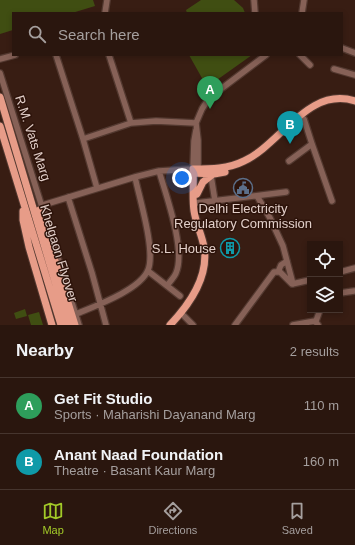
<!DOCTYPE html>
<html lang="en">
<head>
<meta charset="utf-8">
<style>
	:root { --surface:#2a160e; --page:#321f17; --text:#f1f3f6; --muted:#a59f9e; --line:#46352e; --accent:#a2c928 }
	body { margin:0; font-family:Helvetica,sans-serif; background:var(--page); color:var(--text) }
	.controls { position:absolute; right:12px; bottom:12px; display:grid; overflow:hidden; border-radius:0px; box-shadow:0 2px 6px #0003 }
	.controls button { width:36px; height:36px; display:grid; place-items:center; padding:0; border:0; border-bottom:1px solid var(--line); background:var(--surface); color:var(--text); font:20px sans-serif }
	.you { position:absolute; left:182px; top:178px; width:14px; height:14px; margin:-10px; border:3px solid #fff; border-radius:50%; background:#1a73e8; box-shadow:0 0 0 6px #1a73e833 }
	.badge { display:grid; place-items:center; width:26px; height:26px; border-radius:50%; background:var(--accent); color:#fff; font-size:13px; font-weight:700 }
	.pin { position:absolute; translate:-50% -33px; filter:drop-shadow(0 1px 2px #0008) }
	.pin::after { content:''; position:absolute; top:21px; width:14px; height:12px; background:inherit; clip-path:polygon(0 0,100% 0,50% 100%) }
	.list { margin:0; padding:0; list-style:none }
	h2 { display:flex; justify-content:space-between; align-items:center; height:52px; margin:0; padding:0 16px; font-size:17px }
	h2 small { font-size:13px; font-weight:400; color:var(--muted) }
	.list li { display:grid; grid-template-columns:26px 1fr auto; gap:12px; align-items:center; box-sizing:border-box; height:56px; padding:0 16px; border-top:1px solid var(--line) }
	.list b { display:block; font-size:15px; white-space:nowrap }
	.list p { margin:0; font-size:13px; white-space:nowrap; color:var(--muted) }
	.list em { font-size:13px; font-style:normal; color:var(--muted) }
	.icon { flex:none; width:22px; height:22px; fill:none; stroke:currentColor; stroke-width:2; stroke-linecap:round; stroke-linejoin:round }
	.map { position:relative; flex:none; width:355px; height:325px; overflow:hidden }
	.search { position:absolute; background:var(--surface); box-shadow:0 2px 6px #0003; left:12px; right:12px; top:12px; height:44px; display:flex; align-items:center; gap:10px; box-sizing:border-box; padding:0 14px; border-radius:0px; color:var(--muted); font-size:15px }
	.sheet { height:164px; background:var(--surface) }
	nav { display:flex; justify-content:space-around; align-items:center; box-sizing:border-box; height:56px; border-top:1px solid var(--line); background:var(--surface); font-size:11px; color:var(--muted) }
	nav a { display:grid; justify-items:center; gap:2px }
	nav .on { color:var(--accent) }
	.map>svg:first-child { display:block }
	.green { fill:#404e12 }
	.lines { fill:none; stroke-linecap:round; stroke-linejoin:round }
	.minor-casing { stroke:#533930; stroke-width:8 }
	.major-casing { stroke:#533930; stroke-width:9 }
	.minor { stroke:#866157; stroke-width:5.5 }
	.major { stroke:#e79c88; stroke-width:7 }
	.labels { text-anchor:middle; dominant-baseline:central; stroke-width:3; stroke-linejoin:round; paint-order:stroke }
	.street-label { font-size:13px; fill:#e1cec8; stroke:#2d130a }
	.poi-label { font-size:13px; fill:#e1cec8; stroke:#2d130a }
</style>
</head>
<body>
<div class="map">
<svg width="355" height="325" viewBox="0 0 355 325">
	<rect width="100%" height="100%" fill="#381d13"/>
	<path class="green" d="M0 0H93L95 6 72 13H13V30L0 34Z
		M201 0H234L243 8 245 13H187L186 10Z
		M189 55H252L207 87Z
		M25 309 27 316 16 319 14 313Z
		M39 312 43 325H31L28 315Z"/>
	<g class="lines">
		<defs>
			<path id="minor" d="M254 0 255 13
				M105 13 107 0
				M302 13 304 0
				M342 48 355 53
				M56 55 83 139 131 123 156 121 196 123
				M109 55 131 123
				M300 55 310 65
				M0 59 15 55
				M334 69 355 75
				M0 73 79 325
				M304 119 312 144 332 201
				M83 139 97 188
				M289 161 312 144
				M198 169V140L196 123 202 109 209 98 266 55
				M159 171C166 195 186 250 176 273 174 278 169 282 167 286
				M211 176 215 201
				M257 196 270 218 283 246 293 284
				M68 197 92 273 106 325
				M196 203 286 192
				M43 205 135 177 159 171 193 169 194 141 196 130
				M148 271 180 296
				M278 272 281 265 287 261
				M340 272 355 268
				M340 293 354 291
				M76 314C95 306 140 290 148 270 156 251 139 197 135 177
				M184 316 193 325
				M316 321 320 310
				M235 325 274 272H280L292 284 310 280
				M293 325 315 321 318 325"/>
			<path id="major" d="M0 97 68 325
				M0 126 61 325
				M193 173 214 174 225 172
				M197 194 203 182 213 174
				M39 210 75 325
				M23 211V220L29 247 52 325
				M170 325C189 305 209 276 204 247 202 235 196 224 194 211 192 197 194 183 193 169 211 169 228 169 244 161 281 144 308 86 355 101"/>
		</defs>
		<use href="#minor" class="minor-casing"/>
		<use href="#major" class="major-casing"/>
		<use href="#minor" class="minor"/>
		<use href="#major" class="major"/>
	</g>
	<defs>
		<symbol id="civic-ring" viewBox="-11 -11 22 22"><circle r="9.5" fill="#2d130a" stroke="#5c6f8a" stroke-width="1.5"/><path d="M-.6-6.5H3V-4.5H.6V-3L4-1V1h2V6H-6V1h2V-1L-.6-3ZM-1.2 2.5V6h2.4V2.5Z" fill="#5c6f8a"/></symbol>
		<symbol id="building-ring" viewBox="-11 -11 22 22"><circle r="9.5" fill="#2d130a" stroke="#0f9aa8" stroke-width="1.5"/><path d="M-4-6H4V6H1V3H-1V6H-4ZM-2.5-4.3h1.7v1.8h-1.7ZM.8-4.3h1.7v1.8H.8ZM-2.5-1h1.7V.8h-1.7ZM.8-1h1.7V.8H.8Z" fill="#0f9aa8"/></symbol>
	</defs>
	<g fill-rule="evenodd">
		<use href="#civic-ring" x="232" y="177" width="22" height="22"/>
		<use href="#building-ring" x="219" y="237" width="22" height="22"/>
	</g>
	<g class="labels">
		<g class="street-label">
			<text transform="translate(33 138) rotate(72)">R.M. Vats Marg</text>
			<text transform="translate(59 253) rotate(73)">Khelgaon Flyover</text>
		</g>
		<g class="poi-label">
			<text x="243" y="208">Delhi Electricity<tspan x="243" dy="15">Regulatory Commission</tspan></text>
			<text x="216" y="248" text-anchor="end">S.L. House</text>
		</g>
	</g>
</svg>
<div class="controls">
<button><svg class="icon" aria-label="locate" viewBox="0 0 24 24"><circle cx="12" cy="12" r="6"/><path d="M12 2v4M12 18v4M2 12h4M18 12h4"/></svg></button>
<button><svg class="icon" aria-label="layers" viewBox="0 0 24 24"><path d="M12 4l9 5-9 5-9-5zM3 14l9 5 9-5"/></svg></button>
</div>
<div class="you"></div>
<div class="pin badge" style="left:210px;top:109px;background:#2e9e5b">A</div>
<div class="pin badge" style="left:290px;top:144px;background:#0f9aa8">B</div>
<div class="search"><svg class="icon" aria-label="search" viewBox="0 0 24 24"><circle cx="10" cy="10" r="6"/><path d="M15 15l6 6"/></svg>Search here</div>
</div>
<section class="sheet">
<h2>Nearby<small>2 results</small></h2>
<ul class="list">
<li><span class="badge" style="background:#2e9e5b">A</span><div><b>Get Fit Studio</b><p>Sports · Maharishi Dayanand Marg</p></div><em>110 m</em></li>
<li><span class="badge" style="background:#0f9aa8">B</span><div><b>Anant Naad Foundation</b><p>Theatre · Basant Kaur Marg</p></div><em>160 m</em></li>
</ul>
</section>
<nav>
<a class="on"><svg class="icon" aria-label="map" viewBox="0 0 24 24"><path d="M3 6l6-2 6 2 6-2v14l-6 2-6-2-6 2zM9 4v14M15 6v14"/></svg>Map</a>
<a><svg class="icon" aria-label="directions" viewBox="0 0 24 24"><path d="M12 3l9 9-9 9-9-9zM9 14v-3h6M13 9l2 2-2 2"/></svg>Directions</a>
<a><svg class="icon" aria-label="saved" viewBox="0 0 24 24"><path d="M7 4h10v16l-5-4-5 4z"/></svg>Saved</a>
</nav>
</body>
</html>
